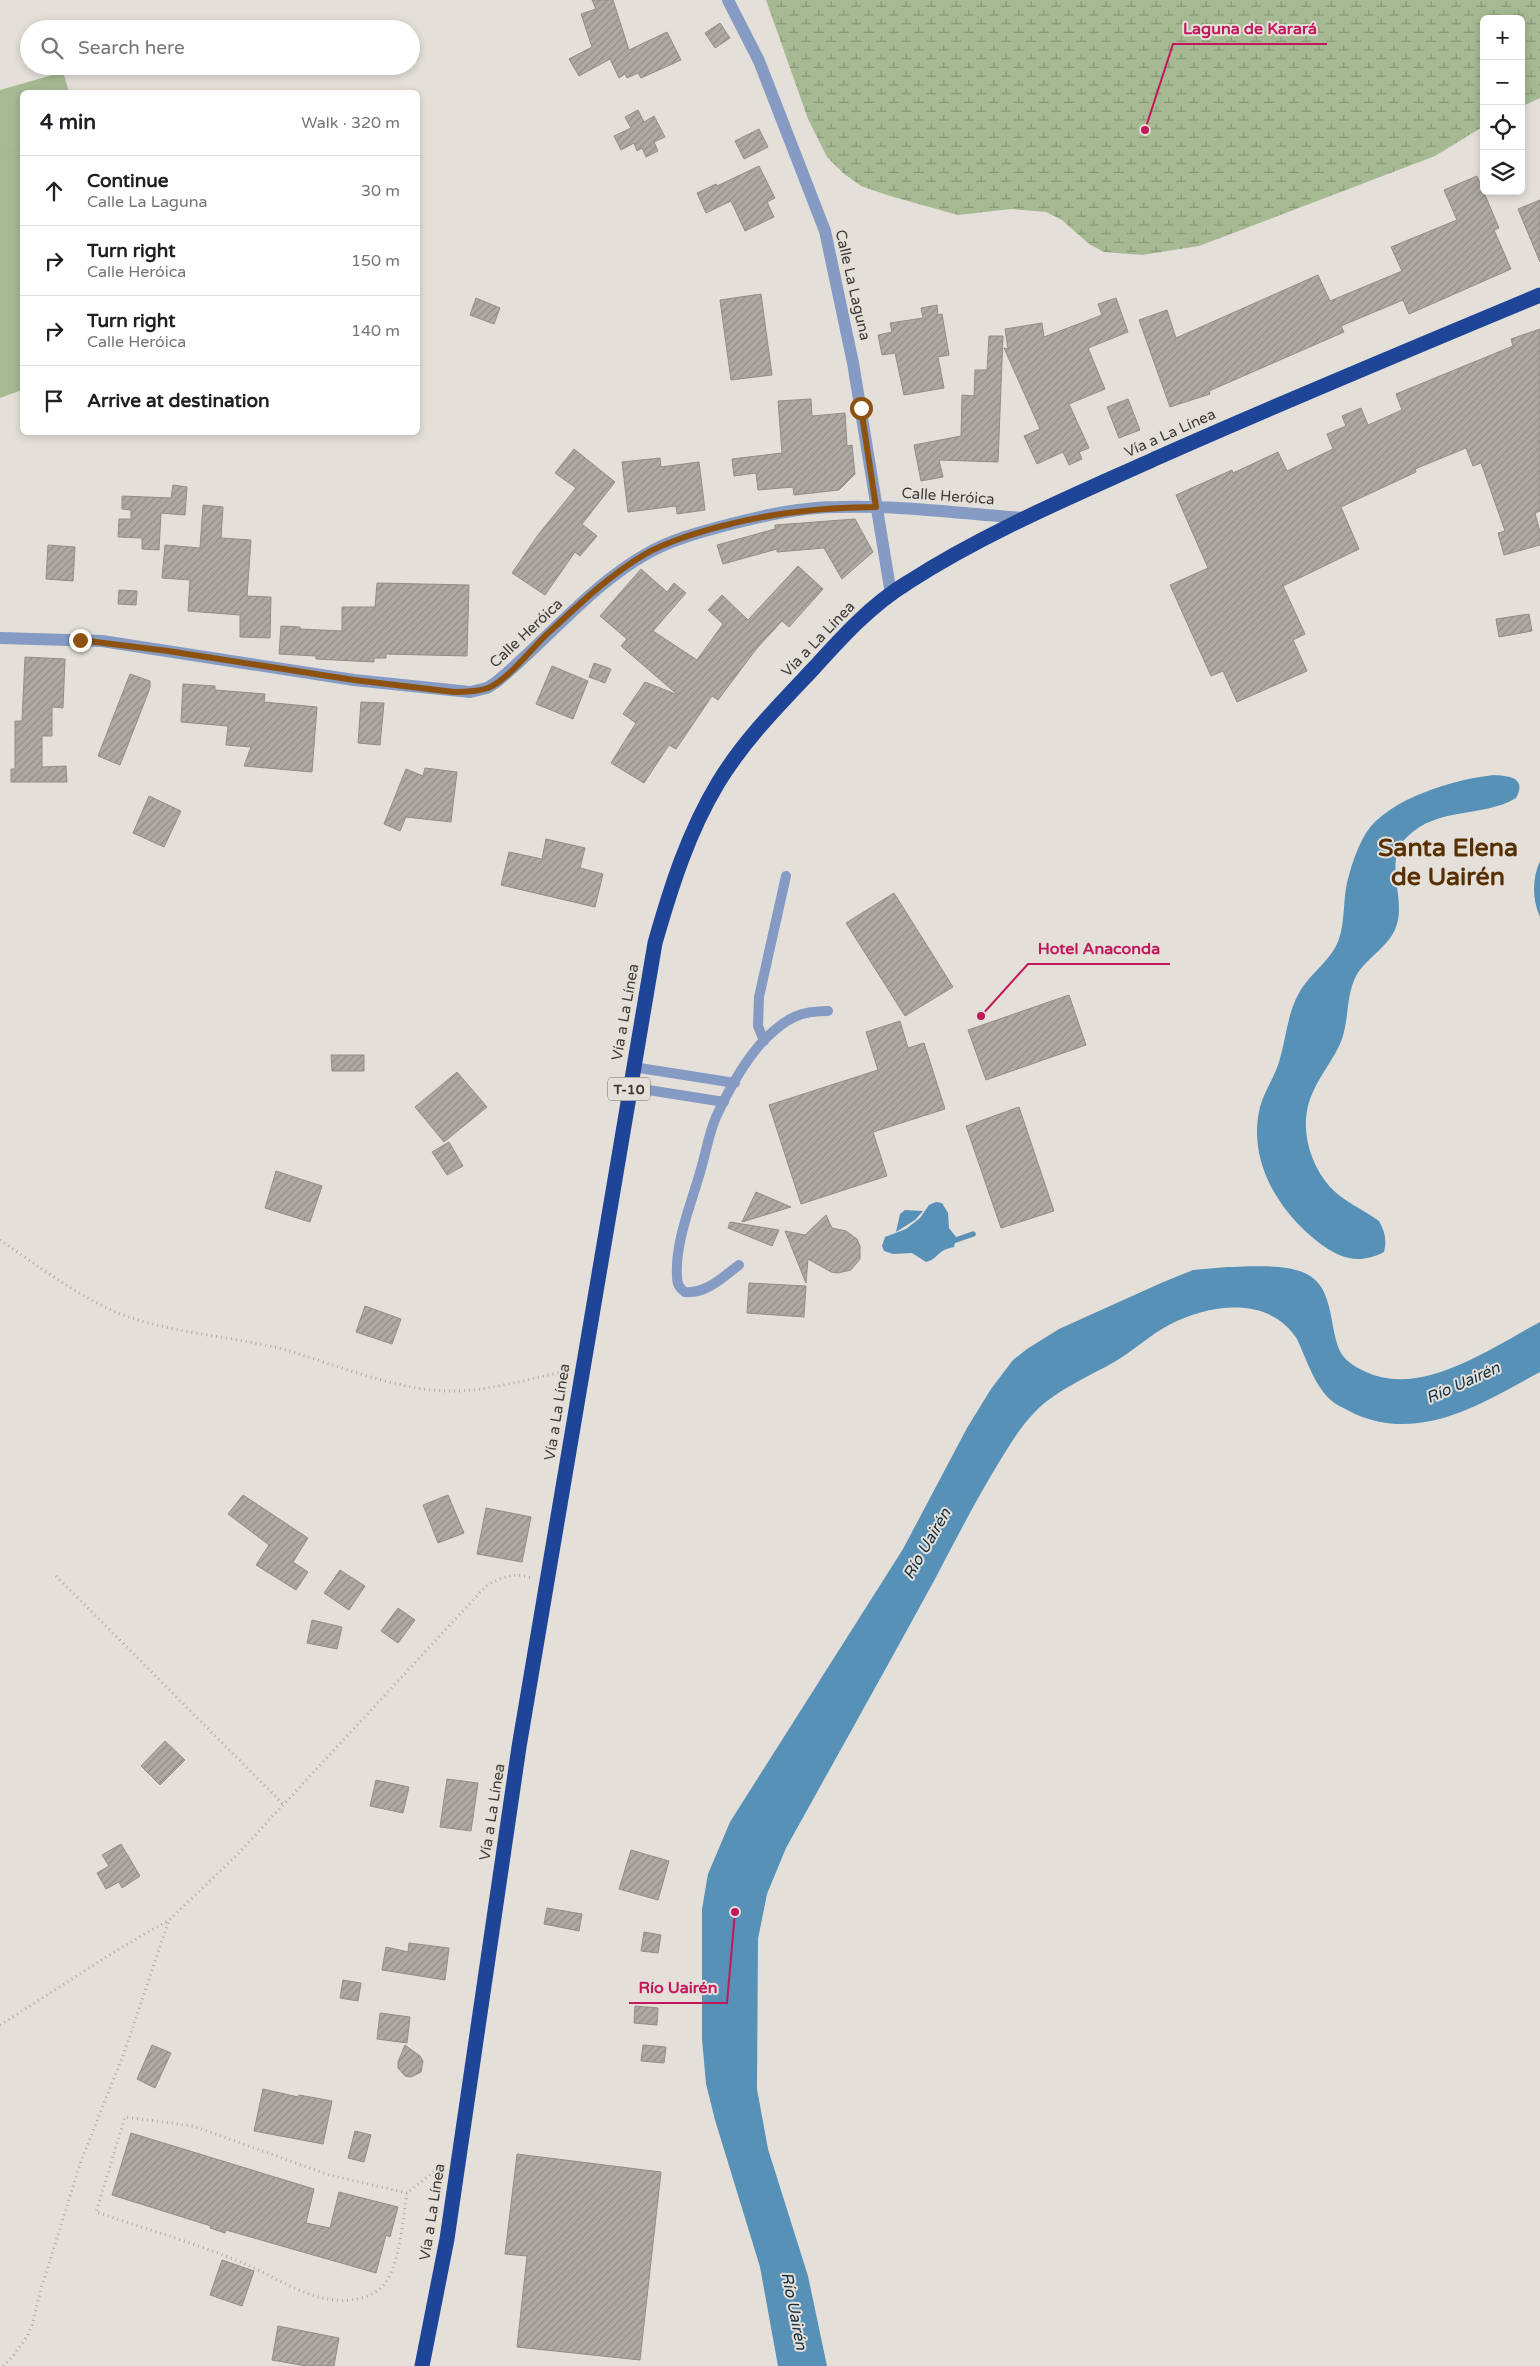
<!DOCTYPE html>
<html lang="en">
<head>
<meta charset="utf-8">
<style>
	:root { --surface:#fff; --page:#f6f6f6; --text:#202124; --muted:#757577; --line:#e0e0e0 }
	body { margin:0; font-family:"Varela Round",sans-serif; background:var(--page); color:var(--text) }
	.controls { position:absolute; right:15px; top:15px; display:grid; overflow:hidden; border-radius:8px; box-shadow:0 2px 8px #0003 }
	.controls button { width:45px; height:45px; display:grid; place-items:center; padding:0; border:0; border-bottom:1px solid var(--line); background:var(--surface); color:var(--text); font:25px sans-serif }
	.stop { position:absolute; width:15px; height:15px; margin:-11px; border:4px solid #8d5210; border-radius:50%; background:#fff }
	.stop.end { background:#8d5210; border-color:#fff; box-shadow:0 1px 5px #0008 }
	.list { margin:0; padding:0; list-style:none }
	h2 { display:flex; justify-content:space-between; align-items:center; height:65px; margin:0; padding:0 20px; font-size:21px }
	h2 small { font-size:16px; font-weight:400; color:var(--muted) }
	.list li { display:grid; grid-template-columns:32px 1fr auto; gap:15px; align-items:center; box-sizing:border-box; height:70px; padding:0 20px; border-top:1px solid var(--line) }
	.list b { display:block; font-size:19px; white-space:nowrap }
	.list p { margin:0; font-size:16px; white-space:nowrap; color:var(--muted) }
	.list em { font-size:16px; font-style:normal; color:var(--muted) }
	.icon { flex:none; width:28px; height:28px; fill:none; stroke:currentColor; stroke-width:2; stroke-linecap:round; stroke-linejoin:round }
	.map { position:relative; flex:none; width:1540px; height:2366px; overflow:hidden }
	.search { position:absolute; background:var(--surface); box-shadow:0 2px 8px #0003; left:20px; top:20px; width:400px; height:55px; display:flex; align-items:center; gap:12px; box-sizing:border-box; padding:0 18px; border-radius:28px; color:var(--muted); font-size:19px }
	.panel { position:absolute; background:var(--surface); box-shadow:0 2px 8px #0003; left:20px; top:90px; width:400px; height:345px; border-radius:8px }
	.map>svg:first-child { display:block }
	.wetland { fill:url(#wetland-marsh) }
	.park { fill:#a6b992 }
	.water { fill:#5891b7 }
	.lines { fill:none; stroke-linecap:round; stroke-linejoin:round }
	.stream { stroke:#5891b7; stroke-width:5.5 }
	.building { fill:url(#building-hatch); stroke:#928d87 }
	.path { stroke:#aca9a3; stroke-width:3; stroke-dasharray:1 4; stroke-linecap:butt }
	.lane { stroke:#859bc3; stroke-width:10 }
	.street { stroke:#859bc3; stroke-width:12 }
	.highway { stroke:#1f4598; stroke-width:15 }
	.route { stroke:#8d5210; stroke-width:6 }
	.labels { text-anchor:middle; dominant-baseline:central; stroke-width:4; stroke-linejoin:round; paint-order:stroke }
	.shield { fill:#e4e0d9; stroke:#6e6c68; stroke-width:1 }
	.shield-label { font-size:14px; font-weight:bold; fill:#3c3a37 }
	.street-label { font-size:15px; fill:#3c3a37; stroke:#e4e0d9 }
	.water-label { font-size:16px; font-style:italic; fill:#132e3f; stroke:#e4e0d9 }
	.town-label { font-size:25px; font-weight:bold; fill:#572f01; stroke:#e4e0d9 }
	.leader { fill:none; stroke:#c2185b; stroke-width:2 }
	.callout-dot { fill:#c2185b; stroke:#e4e0d9; stroke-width:2 }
	.callout-label { font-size:16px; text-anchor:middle; font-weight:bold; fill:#c2185b; stroke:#e4e0d9; stroke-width:4; stroke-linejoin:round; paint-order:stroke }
</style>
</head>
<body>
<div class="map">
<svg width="1540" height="2366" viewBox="0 0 1540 2366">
	<defs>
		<pattern id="wetland-marsh" width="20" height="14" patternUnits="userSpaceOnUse" patternTransform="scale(1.25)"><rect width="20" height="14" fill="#a6b992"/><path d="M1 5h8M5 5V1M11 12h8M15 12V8" fill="none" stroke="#889778"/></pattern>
		<pattern id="building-hatch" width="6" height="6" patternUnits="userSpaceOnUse" patternTransform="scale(1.25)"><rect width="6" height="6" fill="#afa9a3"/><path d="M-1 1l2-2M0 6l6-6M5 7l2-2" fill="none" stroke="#908b86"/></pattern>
	</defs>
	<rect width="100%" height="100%" fill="#e4e0d9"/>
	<path class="wetland" d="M766 0H1540V98L1521 107V19H1484V126L1435 156 1199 246 1142 255 1104 252 1089 244 1062 220 1046 212 1011 209 958 215 890 196 861 186 843 173 827 157 808 119Z"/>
	<path class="park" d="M63 72 69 92H22V390L0 398V90Z"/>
	<path class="water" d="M1494 775C1510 776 1527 778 1516 798 1483 818 1438 806 1407 837 1382 861 1407 898 1396 927 1389 947 1366 958 1356 976 1346 996 1349 1018 1342 1039 1335 1058 1321 1073 1313 1092 1298 1123 1308 1162 1330 1187 1343 1201 1364 1210 1379 1221 1385 1232 1387 1240 1384 1252 1359 1265 1340 1259 1318 1242 1278 1211 1247 1160 1260 1107 1264 1092 1274 1078 1279 1062 1286 1040 1287 1014 1299 993 1310 973 1332 960 1339 939 1345 921 1343 901 1347 883 1351 866 1357 848 1366 833 1389 798 1455 779 1494 775Z
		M1540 861V917C1532 899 1532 879 1540 861Z
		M936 1202 942 1203 948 1213 949 1228 956 1237 954 1247C936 1250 939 1259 926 1262L912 1253 893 1254 884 1251 882 1246 885 1237 906 1229 920 1218 929 1205Z
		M905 1210 923 1211 915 1220 896 1232 900 1214Z
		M1227 1267C1251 1267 1293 1262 1313 1278 1333 1294 1330 1327 1339 1349 1344 1360 1353 1366 1364 1371 1420 1399 1491 1348 1540 1322V1372C1483 1403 1421 1443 1355 1414 1344 1408 1332 1404 1324 1393 1312 1378 1305 1356 1297 1339 1269 1295 1209 1304 1169 1325 1150 1335 1134 1350 1116 1361 1090 1376 1054 1391 1034 1413 1021 1426 1011 1443 1001 1459 977 1498 956 1539 935 1579 886 1669 836 1758 786 1848L767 1894 758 1939 757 2089 768 2149 808 2276 827 2366H778L760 2267 715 2120 706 2084 702 2039V1909L708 1874 730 1822 903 1549 967 1428 991 1389 1013 1360 1027 1349 1059 1329 1161 1283 1193 1270Z"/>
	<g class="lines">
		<path class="stream" d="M953 1241 973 1234"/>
	</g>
	<path class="building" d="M592 0H613L629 50 667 32 681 60 641 78 638 73 627 78 625 74 619 78 610 59 579 76 569 59 592 47 581 14 596 9Z
		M720 23 730 38 715 48 705 33Z
		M638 110 644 122 654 116 665 137 654 142 658 151 646 157 642 148 637 151 634 143 621 150 614 136 631 128 625 117Z
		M759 129 768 147 744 159 735 141Z
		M759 166 775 198 767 202 774 217 745 231 731 201 706 213 697 193 716 184 717 186Z
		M1477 176 1499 228 1494 230 1511 269 1409 314 1403 300 1341 326 1344 332 1209 391 1210 394 1170 407 1139 320 1167 310 1176 338 1318 275 1330 301 1402 271 1391 247 1457 220 1444 190Z
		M1540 200V262L1518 209Z
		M761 294 772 375 731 380 720 300Z
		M476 298 500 308 494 324 470 315Z
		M1116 298 1128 332 1088 348 1105 389 1069 404 1089 448 1079 452 1082 459 1069 465 1063 452 1037 464 1024 436 1040 429 1004 348 1008 349 1005 329 1042 323 1044 337 1102 315 1098 304Z
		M937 305 938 315 942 314 949 355 938 357 944 388 904 395 895 353 882 355 878 335 892 332 890 323 923 318 921 308Z
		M1540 329V511L1535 513 1540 532V545L1504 555 1498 533 1505 531 1481 463 1473 466 1466 448 1415 469 1416 472 1341 507 1359 549 1283 586 1305 634 1293 640 1307 671 1237 702 1223 671 1211 676 1170 585 1208 568 1176 495 1232 470 1233 473 1278 452 1287 471 1333 449 1327 434 1346 426 1342 416 1361 408 1368 425 1402 410 1396 394 1513 346 1511 339Z
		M989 336H1003L998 462 939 460 943 477 921 481 914 445 961 436 962 395 974 396 975 370H987Z
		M811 399 812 416 845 413 847 446 852 445 855 474 839 490 794 495 793 487 758 490 756 473 734 476 732 459 782 453 778 401Z
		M1128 399 1140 430 1119 438 1107 407Z
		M574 449 615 482 582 524 597 536 580 556 575 552 545 595 512 573 538 535 576 488 555 473Z
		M660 458 661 467 699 462 705 510 677 514 676 506 628 512 622 462Z
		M173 485 187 487 185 515 161 513 159 550 142 549V538L118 537 119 519H131V510L122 509V496L171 498Z
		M203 505 223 507 221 538 251 540 247 596 271 597 270 638 240 637V615L188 611 190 580 162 578 165 545 200 548Z
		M855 519 873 552 842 579 824 548 777 552V549L723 564 717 545 775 529V525Z
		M48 545 75 547 73 581 46 579Z
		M798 566 823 589 789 627 782 621 757 648 718 700 712 696 676 749 669 745 644 783 611 763 636 723 623 714 645 682 678 695 621 646 627 639 600 616 641 569 667 592 674 583 686 593 653 631 697 660 723 624 708 610 722 595 748 620Z
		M377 583 469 585 467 656 386 654V658H374V662L316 659V656L279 654 281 626 300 627V629L342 631V607H375Z
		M119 590 137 591 136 605 118 604Z
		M1529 614 1532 631 1499 637 1496 619Z
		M25 657 65 659 63 708 52 707V736H42V767L66 766 67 782H11V769H15V721H22Z
		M594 663 611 669 605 683 589 677Z
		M552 666 588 681 573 719 536 704Z
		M130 674 150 681V688L120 765 98 756Z
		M183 684 215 686V690L265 694 264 702 317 707 312 772 244 766 251 747 226 745 228 726 181 722Z
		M361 702 384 703 380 745 358 743Z
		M425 768 457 772 451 822 406 817 400 831 384 824 406 769 423 776Z
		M149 796 181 811 164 847 133 833Z
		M546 839 585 848 580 868 603 874 595 907 501 885 509 852 542 859Z
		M894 893 953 987 905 1016 846 923Z
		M1069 995 1086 1045 986 1080 968 1030Z
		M900 1021 908 1048 924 1043 945 1109 873 1132 887 1176 801 1204 769 1105 878 1070 866 1032Z
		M331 1055H364V1071H332Z
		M457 1072 487 1107 444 1142 415 1107Z
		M1019 1107 1054 1211 1001 1228 966 1126Z
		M449 1142 463 1166 447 1175 432 1152Z
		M276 1171 322 1186 310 1222 265 1208Z
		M756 1192 791 1207 742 1222Z
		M826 1215 832 1228 846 1231 857 1239 860 1246V1259L851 1270 838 1273 831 1272 808 1259 806 1283 785 1231 805 1235Z
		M730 1222 779 1230 772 1246 728 1228Z
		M749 1283 806 1286 804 1317 747 1313Z
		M365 1306 401 1319 392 1344 356 1332Z
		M243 1495 308 1538 293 1562 308 1572 296 1590 256 1565 269 1545 228 1514Z
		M448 1495 464 1533 438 1543 423 1505Z
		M486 1508 531 1517 522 1562 477 1554Z
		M340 1570 365 1586 349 1610 324 1593Z
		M398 1608 415 1620 398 1643 381 1631Z
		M312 1620 342 1627 337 1649 307 1643Z
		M165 1741 185 1760 160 1785 141 1766Z
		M447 1779 478 1783 471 1831 440 1827Z
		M376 1780 409 1787 403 1813 370 1806Z
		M121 1844 140 1876 122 1888 119 1882 106 1889 97 1873 109 1866 102 1855Z
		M631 1850 669 1861 658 1900 619 1889Z
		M547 1908 582 1914 579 1931 544 1924Z
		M644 1932 661 1935 658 1953 641 1951Z
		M409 1943 449 1948 445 1980 382 1970 386 1947 408 1952Z
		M343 1980 361 1983 358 2001 340 1998Z
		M635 2006 658 2008 657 2025 634 2023Z
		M380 2013 410 2017 407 2043 377 2039Z
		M152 2045 171 2053 155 2088 137 2079Z
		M405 2045 420 2056 423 2061 421 2072 411 2077 405 2076 398 2068V2062Z
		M643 2045 666 2047 664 2063 641 2061Z
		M263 2089 298 2097 299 2095 332 2101 323 2144 254 2131Z
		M355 2131 371 2135 364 2162 348 2158Z
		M131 2133 314 2189 306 2223 330 2228 339 2192 398 2207 390 2237 386 2235 376 2273 226 2230 225 2233 210 2228 211 2226 112 2195Z
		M517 2154 661 2172 640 2360 517 2347 527 2256 505 2254Z
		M222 2260 254 2271 242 2306 210 2295Z
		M278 2326 339 2338 334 2366H306L272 2360Z"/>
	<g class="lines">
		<path class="path" d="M0 153 22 147
			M0 1240C40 1267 78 1297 123 1315 175 1334 232 1336 286 1350 338 1365 397 1391 451 1391 484 1392 533 1378 567 1371
			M56 1576 284 1805
			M0 2025 119 1949 169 1920 234 1858 486 1586C501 1577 514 1572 532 1578
			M407 2193 329 2175 193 2126 125 2117 96 2212C143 2228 191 2242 236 2260 266 2272 296 2293 327 2299 346 2303 375 2299 386 2282 400 2261 403 2218 407 2193L441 2166
			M3 2366 13 2356 28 2335 32 2325 41 2289 81 2161 124 2053 169 1920"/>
		<path class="lane" d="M764 1041 758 1026 759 997 786 876
			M633 1067 735 1083
			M629 1087 724 1102
			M739 1265C723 1277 706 1294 685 1292 679 1288 677 1284 677 1276 675 1241 692 1202 701 1169 706 1152 709 1133 716 1117 729 1089 745 1059 767 1037 787 1018 800 1011 828 1011"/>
		<path class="street" d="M728 0 759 61 825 231 853 363 891 594
			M0 638 102 641 354 680 470 692 487 688 495 683C547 641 589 586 648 553 671 540 697 533 723 526 761 516 800 507 839 507 901 505 963 514 1024 518"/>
		<path class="highway" d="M422 2366 447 2239 519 1747 655 943C671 887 688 833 718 783 744 740 780 704 814 668 842 637 871 605 907 583 986 532 1073 496 1159 457 1285 401 1413 348 1540 295"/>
	</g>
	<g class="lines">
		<path class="route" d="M80 640 168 651 354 680 454 692C465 692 477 692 488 688 507 680 529 652 544 637 576 607 609 575 647 553 669 541 694 534 718 527 771 513 822 507 876 507L861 408"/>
	</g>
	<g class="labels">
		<rect class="shield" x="608" y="1077.5" width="42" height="23" rx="4"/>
		<g class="shield-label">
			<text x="629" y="1089">T-10</text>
		</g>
		<g class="street-label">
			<text transform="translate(853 285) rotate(77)">Calle La Laguna</text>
			<text transform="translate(1170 433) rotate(-24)">Vía a La Línea</text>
			<text transform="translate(948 496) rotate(4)">Calle Heróica</text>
			<text transform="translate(526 633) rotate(-43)">Calle Heróica</text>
			<text transform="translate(818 639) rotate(-46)">Vía a La Línea</text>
			<text transform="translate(625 1012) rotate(-80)">Vía a La Línea</text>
			<text transform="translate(557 1412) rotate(-81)">Vía a La Línea</text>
			<text transform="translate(492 1812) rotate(-81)">Vía a La Línea</text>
			<text transform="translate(432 2212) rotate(-81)">Vía a La Línea</text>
		</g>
		<g class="water-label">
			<text transform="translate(1463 1383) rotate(-24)">Río Uairén</text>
			<text transform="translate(927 1544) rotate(-60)">Río Uairén</text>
			<text transform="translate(794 2311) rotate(79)">Río Uairén</text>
		</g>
		<g class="town-label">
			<text x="1448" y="848">Santa Elena<tspan x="1448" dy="29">de Uairén</tspan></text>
		</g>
	</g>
	<path class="leader" d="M1145 130L1173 44H1327M981 1016L1028 964H1170M735 1912L727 2003H629"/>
	<g class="callout-dot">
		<circle cx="1145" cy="130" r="5"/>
		<circle cx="981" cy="1016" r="5"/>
		<circle cx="735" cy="1912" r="5"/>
	</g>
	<g class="callout-label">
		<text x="1250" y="34">Laguna de Karará</text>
		<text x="1099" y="954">Hotel Anaconda</text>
		<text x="678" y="1993">Río Uairén</text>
	</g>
</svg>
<div class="controls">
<button>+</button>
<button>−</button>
<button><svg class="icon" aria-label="locate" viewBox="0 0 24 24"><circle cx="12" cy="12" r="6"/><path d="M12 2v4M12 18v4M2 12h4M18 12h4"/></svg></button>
<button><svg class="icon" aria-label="layers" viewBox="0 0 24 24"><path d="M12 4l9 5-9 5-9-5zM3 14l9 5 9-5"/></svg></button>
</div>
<div class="stop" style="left:861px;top:408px"></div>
<div class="stop end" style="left:80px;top:640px"></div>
<div class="search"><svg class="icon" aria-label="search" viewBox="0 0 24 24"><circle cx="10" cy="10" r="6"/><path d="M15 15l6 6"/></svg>Search here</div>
<section class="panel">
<h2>4 min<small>Walk · 320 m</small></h2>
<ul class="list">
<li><svg class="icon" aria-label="ahead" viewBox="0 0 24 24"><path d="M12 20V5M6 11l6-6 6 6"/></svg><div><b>Continue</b><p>Calle La Laguna</p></div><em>30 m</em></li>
<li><svg class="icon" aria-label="right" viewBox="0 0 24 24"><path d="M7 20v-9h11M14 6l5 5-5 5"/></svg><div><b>Turn right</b><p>Calle Heróica</p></div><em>150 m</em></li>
<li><svg class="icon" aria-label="right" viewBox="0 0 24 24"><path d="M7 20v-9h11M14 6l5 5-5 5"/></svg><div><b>Turn right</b><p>Calle Heróica</p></div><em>140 m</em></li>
<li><svg class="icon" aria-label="arrive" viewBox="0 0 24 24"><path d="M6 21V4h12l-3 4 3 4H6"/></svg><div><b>Arrive at destination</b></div></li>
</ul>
</section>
</div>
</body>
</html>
